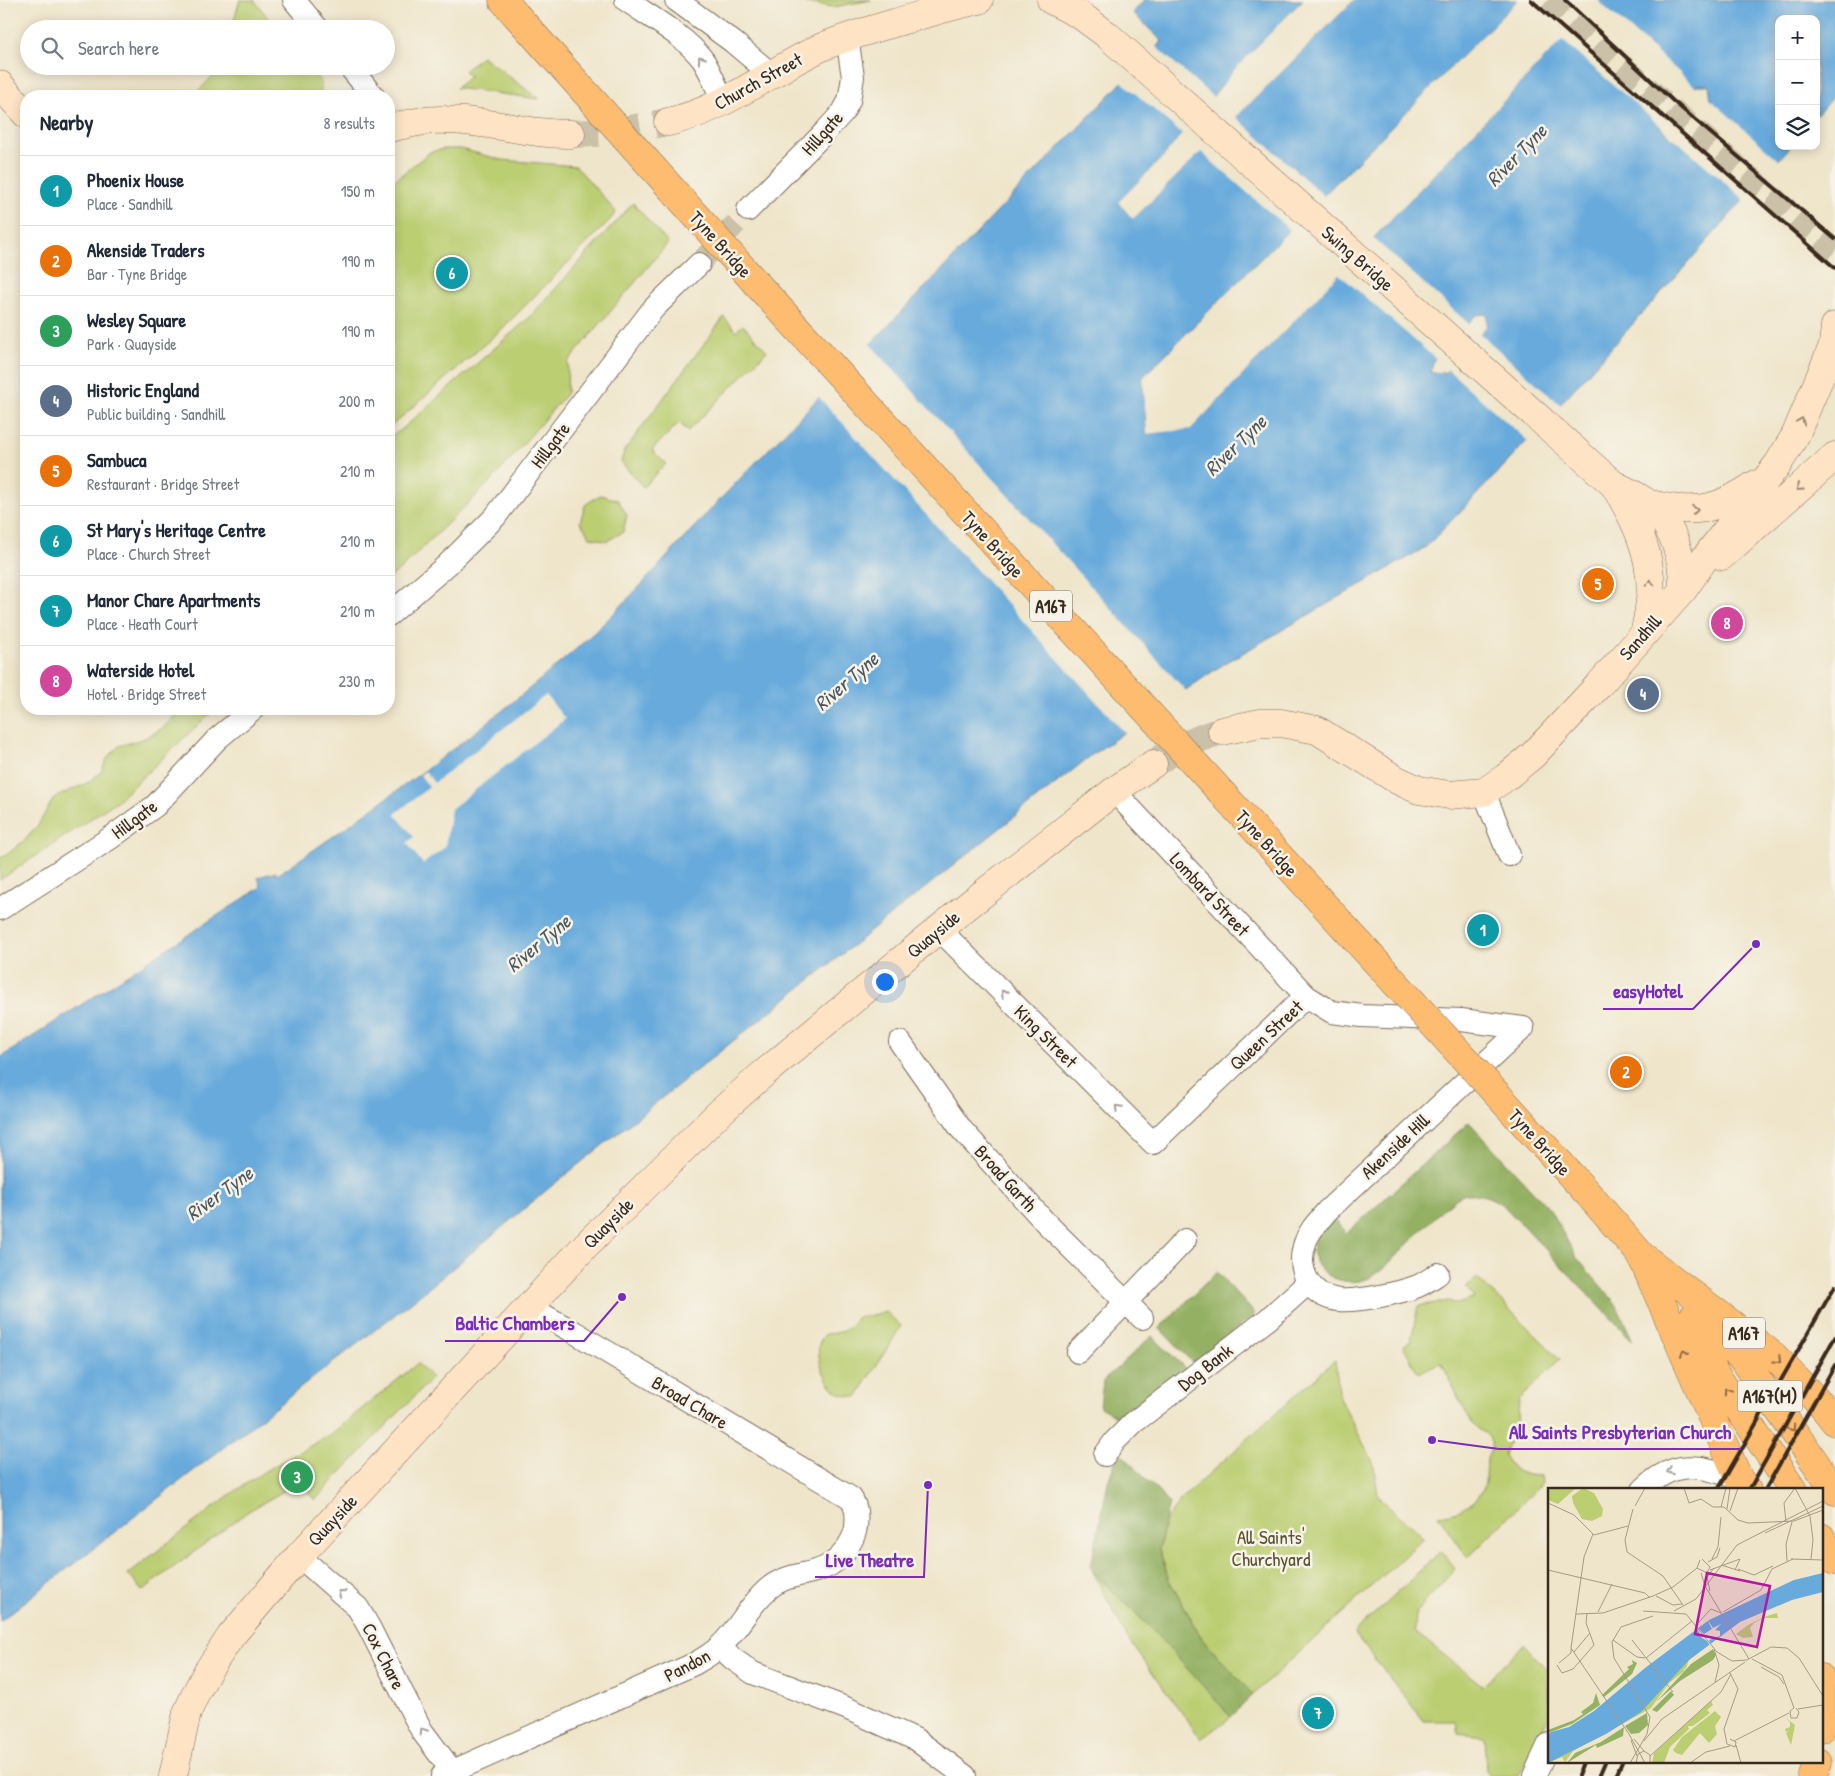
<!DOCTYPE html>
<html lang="en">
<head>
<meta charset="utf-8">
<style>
	:root { --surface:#fff; --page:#f6f6f7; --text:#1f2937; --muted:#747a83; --line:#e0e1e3; --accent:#b5179e }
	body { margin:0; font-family:"Patrick Hand",sans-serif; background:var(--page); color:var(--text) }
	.controls { position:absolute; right:15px; top:15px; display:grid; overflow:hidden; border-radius:10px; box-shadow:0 2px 12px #0003 }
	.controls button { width:45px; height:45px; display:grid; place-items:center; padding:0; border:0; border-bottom:1px solid var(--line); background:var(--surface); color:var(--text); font:25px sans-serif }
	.you { position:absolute; left:884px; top:981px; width:18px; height:18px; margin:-12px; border:4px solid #fff; border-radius:50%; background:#1a73e8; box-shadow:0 0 0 8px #1a73e833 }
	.badge { display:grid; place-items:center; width:32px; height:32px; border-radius:50%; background:var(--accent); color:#fff; font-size:16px; font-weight:700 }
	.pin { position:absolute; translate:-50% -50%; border:2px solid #fff; box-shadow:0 1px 5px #0006 }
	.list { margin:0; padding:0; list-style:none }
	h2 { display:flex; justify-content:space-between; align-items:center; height:65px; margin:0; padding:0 20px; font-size:21px }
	h2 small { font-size:16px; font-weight:400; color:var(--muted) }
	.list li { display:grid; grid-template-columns:32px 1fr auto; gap:15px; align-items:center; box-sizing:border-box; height:70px; padding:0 20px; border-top:1px solid var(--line) }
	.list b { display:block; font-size:19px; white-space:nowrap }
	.list p { margin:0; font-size:16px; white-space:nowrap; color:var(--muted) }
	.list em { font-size:16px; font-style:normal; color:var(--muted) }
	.icon { flex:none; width:28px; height:28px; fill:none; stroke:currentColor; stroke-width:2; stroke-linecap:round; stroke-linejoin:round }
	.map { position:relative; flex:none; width:1835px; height:1776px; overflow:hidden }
	.search { position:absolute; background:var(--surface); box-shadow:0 2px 12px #0003; left:20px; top:20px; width:375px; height:55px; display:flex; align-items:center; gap:12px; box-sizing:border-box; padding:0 18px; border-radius:28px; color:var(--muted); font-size:19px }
	.panel { position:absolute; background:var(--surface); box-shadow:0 2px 12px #0003; left:20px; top:90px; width:375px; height:625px; border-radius:20px }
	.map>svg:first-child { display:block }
	.green { fill:#bbce72; stroke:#7b7c48 }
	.forest { fill:#94b164; stroke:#686e41 }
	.water { fill:#68aadc; stroke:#526a7d; fill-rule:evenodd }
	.pier { fill:#efe5ca }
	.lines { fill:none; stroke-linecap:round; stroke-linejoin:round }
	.street-tunnel { stroke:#cbc0a8; stroke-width:22; stroke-dasharray:22 11; stroke-linecap:butt }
	.secondary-tunnel { stroke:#cbc0a8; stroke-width:28; stroke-dasharray:28 14; stroke-linecap:butt }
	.street-casing { stroke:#7a6b5a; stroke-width:24 }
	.secondary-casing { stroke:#7a6b5a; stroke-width:29 }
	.highway-casing { stroke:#7a6b5a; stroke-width:29 }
	.street { stroke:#fff; stroke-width:22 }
	.secondary { stroke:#fee4c5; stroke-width:28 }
	.highway { stroke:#fdbc6f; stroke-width:28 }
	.rail { stroke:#3b2a1e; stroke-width:4 }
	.highway-bridge-casing { stroke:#7a6b5a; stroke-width:29; stroke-linecap:butt }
	.highway-bridge { stroke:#fdbc6f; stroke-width:28 }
	.oneway { stroke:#a79f9a }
	.oneway2 { stroke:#9c8772 }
	.oneway3 { stroke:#926c42 }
	.labels { text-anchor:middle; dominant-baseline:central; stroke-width:5; stroke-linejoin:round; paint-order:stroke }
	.shield { fill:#f7f3e8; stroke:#73665b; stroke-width:1 }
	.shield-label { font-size:18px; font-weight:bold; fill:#3b2a1e }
	.street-label { font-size:19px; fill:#3b2a1e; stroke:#f7f3e8 }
	.park-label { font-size:19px; fill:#5b5333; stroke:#f7f3e8 }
	.water-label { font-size:20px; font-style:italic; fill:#4b5760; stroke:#f7f3e8 }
	.inset-road { fill:none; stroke:#a79a85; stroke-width:1 }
	.view { fill:#b5179e; fill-opacity:0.15; stroke:#b5179e; stroke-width:2.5 }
	.inset-edge { fill:none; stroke:#3b2a1e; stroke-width:2.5 }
	.leader { fill:none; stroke:#7b2cbf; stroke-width:2 }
	.callout-dot { fill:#7b2cbf; stroke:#f7f3e8; stroke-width:2 }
	.callout-label { font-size:20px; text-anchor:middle; font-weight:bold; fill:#7b2cbf; stroke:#f7f3e8; stroke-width:5; stroke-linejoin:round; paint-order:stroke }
</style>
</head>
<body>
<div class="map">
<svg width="1835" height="1776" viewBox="0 0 1835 1776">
	<rect width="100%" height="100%" fill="#f7f3e8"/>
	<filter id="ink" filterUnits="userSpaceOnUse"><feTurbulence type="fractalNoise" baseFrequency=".02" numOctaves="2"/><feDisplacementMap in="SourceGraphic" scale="10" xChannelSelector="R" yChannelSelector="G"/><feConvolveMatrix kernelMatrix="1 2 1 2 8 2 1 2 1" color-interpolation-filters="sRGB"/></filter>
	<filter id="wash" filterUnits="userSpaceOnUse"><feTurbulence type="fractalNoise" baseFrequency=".0096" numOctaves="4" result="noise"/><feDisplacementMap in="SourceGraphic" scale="20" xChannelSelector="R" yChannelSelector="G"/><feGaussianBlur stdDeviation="1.12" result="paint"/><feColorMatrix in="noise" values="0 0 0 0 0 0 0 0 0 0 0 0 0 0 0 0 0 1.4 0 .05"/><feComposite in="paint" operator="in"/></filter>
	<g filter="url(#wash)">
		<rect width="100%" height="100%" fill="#efe5ca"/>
		<path class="green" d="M240 0H254L277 29H231Z
			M787 0H871L834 7Z
			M482 56 539 99 456 88 470 76 464 71Z
			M219 66H308L321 82V96H193L217 72Z
			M444 149H461L502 160 576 166 616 212 610 220 502 329 389 428V185L430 152Z
			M633 203 668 243 568 362 567 393 494 478 401 569 389 578V437L400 431 529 318Z
			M724 317 736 331 743 325 767 351 688 431 679 423 652 450 666 464 643 487 621 462 624 451Z
			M600 495 618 500 627 515 623 532 607 541 590 537 580 522 585 505Z
			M181 709H215L117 801 0 880V858L5 856 26 839 38 825 54 798 87 783 101 772 108 757 119 746 145 738 163 728Z
			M1477 1278 1560 1359 1519 1400 1518 1417 1504 1455C1514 1473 1521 1475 1541 1476L1542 1483 1468 1558 1438 1515C1458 1513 1480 1504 1485 1483 1487 1475 1486 1468 1487 1460 1487 1453 1493 1450 1491 1442 1488 1432 1481 1432 1475 1427 1470 1424 1446 1371 1441 1362L1418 1373 1403 1345 1411 1341 1418 1306 1448 1301 1458 1304 1474 1298 1466 1287Z
			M886 1312 901 1326 857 1397C852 1396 846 1396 841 1394 827 1388 816 1359 819 1344 820 1341 823 1337 825 1334 840 1333 848 1332 856 1318Z
			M1335 1360 1340 1398 1373 1462 1378 1495 1383 1502 1408 1523 1424 1538 1253 1695 1201 1637 1169 1580 1159 1549 1165 1522 1181 1499Z
			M418 1363 432 1378 315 1500 299 1482 247 1512 142 1591 128 1574 228 1496 265 1471 330 1435Z
			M1441 1551 1455 1569 1416 1612 1415 1632 1483 1686 1524 1644 1549 1672V1716L1519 1776H1490L1486 1771 1484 1736 1458 1733 1456 1721H1424L1354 1633Z
			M1093 1572 1148 1625 1231 1717 1201 1739 1128 1639Z"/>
		<path class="forest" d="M1469 1122 1550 1210 1577 1258 1616 1304 1633 1341 1503 1205C1491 1197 1477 1191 1463 1195 1449 1199 1397 1256 1383 1269 1376 1274 1368 1280 1359 1281 1336 1285 1307 1269 1314 1242 1316 1234 1327 1224 1332 1217L1347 1233Z
			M1217 1272 1255 1314 1193 1363 1159 1328Z
			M1152 1336 1186 1369 1121 1419 1100 1407 1103 1381Z
			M1119 1451 1169 1503 1159 1549 1169 1580 1201 1637 1253 1695 1231 1717 1148 1625 1093 1572 1091 1567 1108 1482Z"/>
		<path class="water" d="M1144 0H1303L1235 69 1165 155 1118 202 1133 219 1354 0H1518L1143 377 1147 434 1192 428 1600 0H1835V94L1816 116V19H1779V146H1791L1679 273 1506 464 1426 547 1222 665 1093 754 554 1184 424 1292 0 1621V1058L261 887 258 877 276 872 277 875C380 805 481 732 575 650 632 600 679 541 732 487 877 339 1018 189 1162 41L1133 13ZM1696 85H1709L1711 100 1674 140 1659 126ZM1487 314V326L1445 373H1431L1433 361 1476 315Z"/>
		<path class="pier" d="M1303 0H1306L1237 71 1167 157 1121 202 1133 215 1350 0H1354L1236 117 1324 196 1518 0H1521L1466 57 1146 379 1149 431 1190 426 1597 0H1600L1599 2 1697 88 1662 126 1674 136 1709 98 1781 162 1746 201 1562 40 1373 238 1470 325 1437 360 1339 274 1191 429 1147 434 1143 378 1290 230 1201 152 1133 219 1118 202 1165 155 1182 134 1120 80 1154 45 1213 97 1235 69Z
			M1478 332 1562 406 1529 442 1446 368Z
			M869 343 1187 692 1126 734 818 396Z
			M546 695 565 719 451 809 445 847 423 864 407 843 414 837 395 814 429 787 420 775 425 771 434 783Z"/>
	</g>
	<g filter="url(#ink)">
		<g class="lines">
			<path class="street-tunnel" d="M1548 0 1835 251
				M699 264 748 210"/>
			<path class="secondary-tunnel" d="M571 134 613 132 668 122
				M1153 764C1175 749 1197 738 1222 731"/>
			<defs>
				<path id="street" d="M294 0 318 29
					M626 0C650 17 685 36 703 60 711 72 717 88 723 102
					M676 0 733 42 771 74
					M349 66 373 96
					M748 210 824 133 843 112 849 101 853 77 847 37
					M389 615 447 565 495 517 653 309 699 264
					M1114 791 1306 996 1332 1012 1362 1016 1461 1020 1523 1028
					M1484 792 1509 855
					M0 909 109 839 155 806 217 739 253 709
					M939 929 1153 1143 1306 996
					M900 1042 961 1129 1045 1222 1142 1318
					M1438 1274C1432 1278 1425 1283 1418 1286 1400 1293 1357 1302 1338 1300 1309 1296 1296 1269 1305 1243 1309 1230 1319 1221 1327 1211L1523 1028
					M1078 1352 1185 1240
					M1105 1455 1115 1441 1133 1423 1268 1319 1308 1283
					M1643 1490C1674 1458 1702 1465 1739 1479
					M299 1556 358 1608 369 1627 412 1712 422 1731 452 1771
					M720 1647 733 1659 753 1673 846 1708 915 1739 965 1776
					M442 1776 694 1664C703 1659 712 1654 719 1647 738 1630 749 1605 768 1589 792 1568 824 1580 845 1551 850 1544 855 1536 856 1527 857 1516 857 1507 851 1498L574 1332 529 1307
					M1534 1776 1549 1744"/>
				<path id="secondary" d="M1051 0 1080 15 1106 34 1613 484C1624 490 1637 495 1647 503 1673 524 1684 558 1683 590
					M0 85 26 114
					M668 122C724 110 770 71 822 47 845 37 870 30 894 23 922 15 950 6 979 0
					M389 128C408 124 426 119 446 120 488 120 529 135 571 134
					M1614 485C1636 520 1654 558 1650 600 1649 611 1647 621 1645 631
					M1647 503C1693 515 1717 511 1756 484
					M1722 556 1835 456
					M1222 731 1260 723H1281L1317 730 1397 780 1419 790 1449 795 1484 792 1505 778 1533 755 1597 687 1683 590 1705 558 1778 464 1795 436 1833 346 1835 326
					M173 1776 187 1713 196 1693 207 1672 231 1636 299 1556 586 1245 717 1115 763 1074 961 911 1114 791 1153 764"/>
				<path id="highway" d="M503 0 516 15
					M1589 1195 1642 1256 1774 1356 1824 1408 1835 1422
					M1642 1258 1739 1479 1747 1490
					M1694 1316 1744 1360 1835 1491
					M1693 1317 1714 1372 1793 1490
					M1821 1537 1835 1561
					M1821 1678V1729
					M1813 1776 1818 1762"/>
			</defs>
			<use href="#street" class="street-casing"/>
			<use href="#secondary" class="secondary-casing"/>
			<use href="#highway" class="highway-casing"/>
			<use href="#street" class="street"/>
			<use href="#secondary" class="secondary"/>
			<use href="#highway" class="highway"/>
			<path class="rail" d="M1531 0 1835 268
				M1565 0 1673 101 1835 239
				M1718 1490 1835 1286
				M1749 1490 1835 1337
				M1765 1490 1835 1365
				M1578 1776 1583 1762
				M1599 1776 1605 1762
				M1616 1776 1622 1762"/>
			<defs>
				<path id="highway-bridge" d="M516 15 755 282 1589 1195"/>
			</defs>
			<use href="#highway-bridge" class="highway-bridge-casing"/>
			<use href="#highway-bridge" class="highway-bridge"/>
		</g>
		<defs><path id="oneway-chevron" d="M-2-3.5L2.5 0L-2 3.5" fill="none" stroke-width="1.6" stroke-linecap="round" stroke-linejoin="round" transform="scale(1.25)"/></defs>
		<g class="oneway">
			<use href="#oneway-chevron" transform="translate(701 59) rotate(-126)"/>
			<use href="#oneway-chevron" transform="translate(1004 993) rotate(-135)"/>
			<use href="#oneway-chevron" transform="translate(1118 1108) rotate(-135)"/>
			<use href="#oneway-chevron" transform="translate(1670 1471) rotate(159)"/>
			<use href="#oneway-chevron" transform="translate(341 1593) rotate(-140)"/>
			<use href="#oneway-chevron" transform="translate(423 1731) rotate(-123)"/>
		</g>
		<g class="oneway2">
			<use href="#oneway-chevron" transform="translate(1801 421) rotate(-67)"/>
			<use href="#oneway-chevron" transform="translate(1799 488) rotate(138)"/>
			<use href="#oneway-chevron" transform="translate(1695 510) rotate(-5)"/>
			<use href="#oneway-chevron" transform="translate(1650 583) rotate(-93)"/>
		</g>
		<g class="oneway3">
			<use href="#oneway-chevron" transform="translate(1684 1353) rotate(-114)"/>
			<use href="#oneway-chevron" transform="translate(1778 1360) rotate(44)"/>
			<use href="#oneway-chevron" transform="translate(1727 1391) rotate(-124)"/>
			<use href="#oneway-chevron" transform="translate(1792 1428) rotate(55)"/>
		</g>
	</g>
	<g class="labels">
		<g class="shield">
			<rect x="1030" y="590.5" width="42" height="31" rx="4"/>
			<rect x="1723" y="1317.5" width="42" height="31" rx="4"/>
			<rect x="1737.5" y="1380.5" width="65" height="31" rx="4"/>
		</g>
		<g class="shield-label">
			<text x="1051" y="606">A167</text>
			<text x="1744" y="1333">A167</text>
			<text x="1770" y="1396">A167(M)</text>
		</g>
		<g class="street-label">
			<text transform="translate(758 81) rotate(-29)">Church Street</text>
			<text transform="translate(822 133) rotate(-48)">Hillgate</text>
			<text transform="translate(721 244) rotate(48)">Tyne Bridge</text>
			<text transform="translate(1358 258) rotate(41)">Swing Bridge</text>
			<text transform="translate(550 445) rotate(-53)">Hillgate</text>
			<text transform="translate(993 544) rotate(48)">Tyne Bridge</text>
			<text transform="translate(1640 637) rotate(-49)">Sandhill</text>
			<text transform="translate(134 819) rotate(-37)">Hillgate</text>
			<text transform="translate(1267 843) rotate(48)">Tyne Bridge</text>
			<text transform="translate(1210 894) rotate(47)">Lombard Street</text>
			<text transform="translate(933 934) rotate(-40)">Quayside</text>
			<text transform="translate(1266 1035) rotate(-43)">Queen Street</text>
			<text transform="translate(1046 1036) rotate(45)">King Street</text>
			<text transform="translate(1540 1142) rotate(48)">Tyne Bridge</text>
			<text transform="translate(1395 1146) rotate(-43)">Akenside Hill</text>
			<text transform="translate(1006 1178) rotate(48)">Broad Garth</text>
			<text transform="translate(608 1223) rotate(-45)">Quayside</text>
			<text transform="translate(1205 1367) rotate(-38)">Dog Bank</text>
			<text transform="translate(690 1402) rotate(31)">Broad Chare</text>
			<text transform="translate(332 1520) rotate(-47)">Quayside</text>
			<text transform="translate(384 1656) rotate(63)">Cox Chare</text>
			<text transform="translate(687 1665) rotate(-28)">Pandon</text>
		</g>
		<g class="park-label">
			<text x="1271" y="1537">All Saints'<tspan x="1271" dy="22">Churchyard</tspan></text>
		</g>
		<g class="water-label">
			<text transform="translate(1516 155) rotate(-46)">River Tyne</text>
			<text transform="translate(1235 445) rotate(-44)">River Tyne</text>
			<text transform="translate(846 681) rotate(-41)">River Tyne</text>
			<text transform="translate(538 943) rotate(-40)">River Tyne</text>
			<text transform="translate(219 1193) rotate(-36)">River Tyne</text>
		</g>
	</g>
	<g transform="translate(1548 1488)">
		<rect width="275" height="275" fill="#efe5ca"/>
		<path d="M0 0H28L10 16 0 12ZM35 0 46 5 55 21 54 28 44 33 34 31 25 15 24 8ZM229 125 230 130H215L206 135 202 140 205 149 195 150 188 146 200 137 216 129ZM159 157 141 172 138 180 132 183 137 181 135 184 121 195 103 220 25 263 17 274 14 269 0 275ZM163 213 165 217 159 222 162 225 145 238H140L141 241 122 259 116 275H104L106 265ZM167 223 173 229 167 238 169 246 161 255 152 245 134 267 128 265 125 262 134 249ZM238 230 247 237 243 257 238 245 242 242 238 244 237 241 242 239V234Z" fill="#bbce72"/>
		<path d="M165 161 168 167 165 172 132 193 108 214 143 176ZM84 172 89 175 84 186 56 209 54 207 81 181 79 179 85 176ZM123 203 126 207 109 224 104 222ZM48 205 52 217 24 236 0 245V242L26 232 46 219 35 226 33 224 45 215ZM99 225 100 237 91 245 83 246 77 238ZM76 239 75 248 49 260 48 257 19 275 27 265 53 254Z" fill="#94b164"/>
		<path d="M275 85V104L244 112 192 134 141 172 93 224 58 246 0 275V247L3 244 21 239 46 223 97 180 161 132 246 92Z" fill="#68aadc"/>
		<path d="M159 131 165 140 173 136 167 142 172 143V148L161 152 163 159 159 153 155 155 159 153 153 149 148 138 156 146 164 141Z" fill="#efe5ca"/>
		<path class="inset-road" d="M136 0 141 15 153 11 165 19H176L190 32 200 35 246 33 275 22M247 0 262 28 265 52 263 71M0 15 26 27 46 47 80 38M87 18 97 0M173 19 178 0M85 21 77 52 79 64 115 88 135 117M179 21 182 0M182 23 190 0M238 34 236 15 247 0M217 45 275 18M45 46 36 69 23 160 81 246 97 275M164 71 170 59 173 29M243 71 275 72M152 72 149 80 159 85 162 79 154 71M239 73 238 56 244 34M160 74 169 69 172 60M173 77 192 83M190 81 206 87 225 78M0 82 97 105 101 109M162 82 192 71 187 82M153 85 157 98 201 171M162 103 159 89 166 80M108 108 125 117 134 116M95 123 138 126 169 164 184 173 199 172 223 159 239 160 251 170 275 208M126 123 148 111 189 57 275 13M50 124 64 96M175 124 213 102 224 81 245 71M28 126 55 125 105 108 125 99 149 80M149 136 163 121 173 125M65 152 89 169 97 170M84 152 125 204M166 161 171 177 167 194M26 164 42 145M98 170 144 133M204 171 234 187 246 220M11 175 23 165V161M9 177 14 185 25 181 46 157 38 135 39 125M213 179 231 189 236 196M182 185 190 201 176 241 179 256 187 259 188 254 182 251M246 220 242 223 243 230H249L251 224 248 220M250 221 275 217M86 251 96 263M83 252 89 268M96 253 114 231 197 174M186 253 241 225M188 257 193 275M102 268 173 204 183 186M82 275 99 246 102 229 66 170 64 154 73 139 105 128M88 275 90 266 96 263 102 267V275M142 275 158 264 182 258"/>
		<path class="view" d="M159 85 222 98 209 159 147 146Z"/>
		<rect width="275" height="275" class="inset-edge"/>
	</g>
	<path class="leader" d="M1756 944L1693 1009H1603M622 1297L584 1341H445M1432 1440L1499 1449H1741M928 1485L924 1577H815"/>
	<g class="callout-dot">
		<circle cx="1756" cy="944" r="5"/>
		<circle cx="622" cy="1297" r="5"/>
		<circle cx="1432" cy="1440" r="5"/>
		<circle cx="928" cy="1485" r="5"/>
	</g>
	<g class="callout-label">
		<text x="1648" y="998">easyHotel</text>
		<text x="515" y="1330">Baltic Chambers</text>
		<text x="1620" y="1439">All Saints Presbyterian Church</text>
		<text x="870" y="1567">Live Theatre</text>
	</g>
</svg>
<div class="controls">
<button>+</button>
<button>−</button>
<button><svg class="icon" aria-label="layers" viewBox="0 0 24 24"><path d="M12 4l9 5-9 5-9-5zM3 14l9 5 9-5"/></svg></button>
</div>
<div class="you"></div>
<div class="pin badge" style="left:1483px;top:930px;background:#0f9aa8">1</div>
<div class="pin badge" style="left:1626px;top:1072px;background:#e8710a">2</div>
<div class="pin badge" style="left:297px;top:1477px;background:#2e9e5b">3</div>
<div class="pin badge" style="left:1643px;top:694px;background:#5c6f8a">4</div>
<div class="pin badge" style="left:1598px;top:584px;background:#e8710a">5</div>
<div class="pin badge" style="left:452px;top:273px;background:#0f9aa8">6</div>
<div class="pin badge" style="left:1318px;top:1713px;background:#0f9aa8">7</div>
<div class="pin badge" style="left:1727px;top:623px;background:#d1479c">8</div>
<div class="search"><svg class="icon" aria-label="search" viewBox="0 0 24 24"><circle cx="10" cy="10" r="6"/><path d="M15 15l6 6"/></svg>Search here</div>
<section class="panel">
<h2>Nearby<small>8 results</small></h2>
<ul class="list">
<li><span class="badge" style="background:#0f9aa8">1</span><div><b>Phoenix House</b><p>Place · Sandhill</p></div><em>150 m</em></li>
<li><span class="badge" style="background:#e8710a">2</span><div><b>Akenside Traders</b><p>Bar · Tyne Bridge</p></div><em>190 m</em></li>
<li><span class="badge" style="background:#2e9e5b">3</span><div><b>Wesley Square</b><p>Park · Quayside</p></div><em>190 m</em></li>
<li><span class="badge" style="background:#5c6f8a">4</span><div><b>Historic England</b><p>Public building · Sandhill</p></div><em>200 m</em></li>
<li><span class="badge" style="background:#e8710a">5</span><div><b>Sambuca</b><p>Restaurant · Bridge Street</p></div><em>210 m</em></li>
<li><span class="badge" style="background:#0f9aa8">6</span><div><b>St Mary's Heritage Centre</b><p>Place · Church Street</p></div><em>210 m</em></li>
<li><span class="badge" style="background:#0f9aa8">7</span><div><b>Manor Chare Apartments</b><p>Place · Heath Court</p></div><em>210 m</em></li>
<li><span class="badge" style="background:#d1479c">8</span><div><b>Waterside Hotel</b><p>Hotel · Bridge Street</p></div><em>230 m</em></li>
</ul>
</section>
</div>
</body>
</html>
